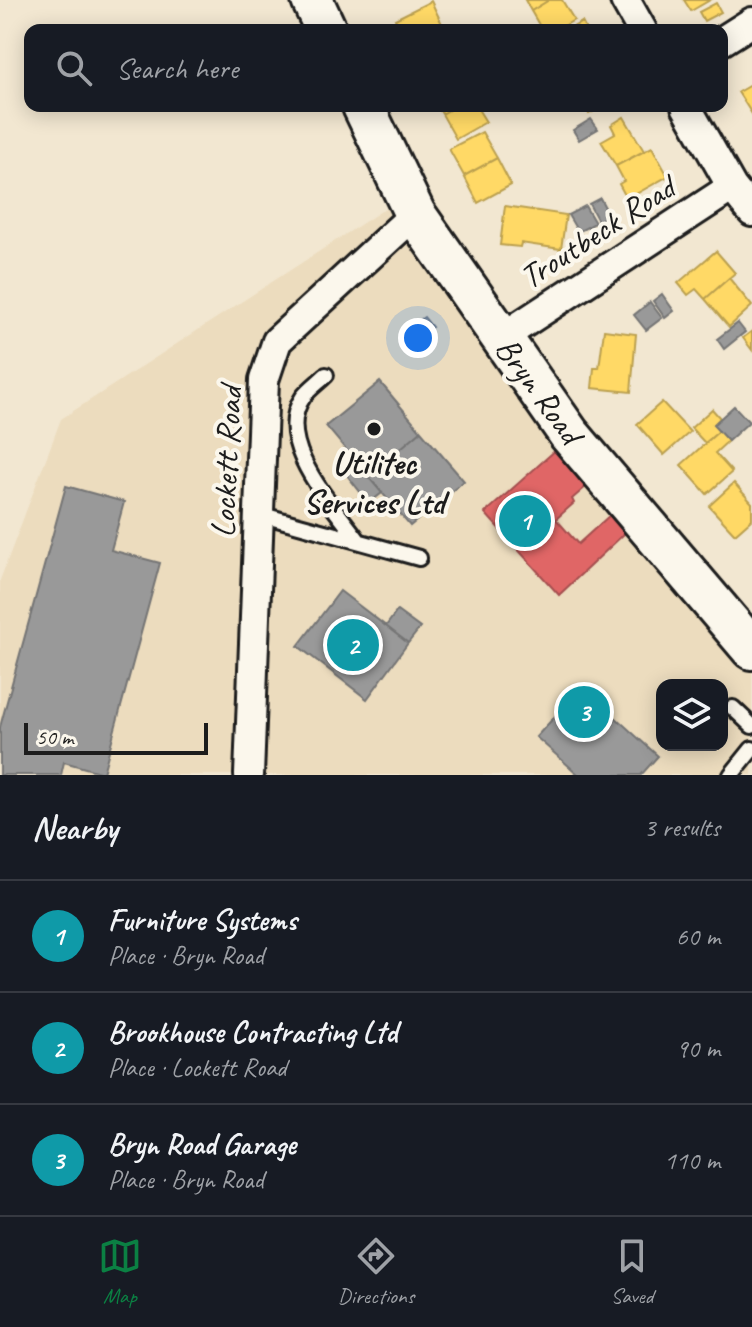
<!DOCTYPE html>
<html lang="en">
<head>
<meta charset="utf-8">
<style>
	:root { --surface:#171b24; --page:#242831; --text:#f1f3f6; --muted:#9ea1a6; --line:#363941; --accent:#0b8043 }
	body { margin:0; font-family:Caveat,sans-serif; background:var(--page); color:var(--text) }
	.controls { position:absolute; right:24px; bottom:24px; display:grid; overflow:hidden; border-radius:16px; box-shadow:0 4px 20px #0003 }
	.controls button { width:72px; height:72px; display:grid; place-items:center; padding:0; border:0; border-bottom:2px solid var(--line); background:var(--surface); color:var(--text); font:40px sans-serif }
	.scale { position:absolute; left:24px; bottom:20px; width:184px; box-sizing:border-box; padding-left:8px; border:4px solid #1c1c1c; border-top:0; font-size:22px; line-height:28px; white-space:nowrap; color:#1c1c1c; -webkit-text-stroke:6px #fbf7ec; paint-order:stroke }
	.you { position:absolute; left:418px; top:338px; width:28px; height:28px; margin:-20px; border:6px solid #fff; border-radius:50%; background:#1a73e8; box-shadow:0 0 0 12px #1a73e833 }
	.badge { display:grid; place-items:center; width:52px; height:52px; border-radius:50%; background:var(--accent); color:#fff; font-size:26px; font-weight:700 }
	.pin { position:absolute; translate:-50% -50%; border:4px solid #fff; box-shadow:0 2px 8px #0006 }
	.list { margin:0; padding:0; list-style:none }
	h2 { display:flex; justify-content:space-between; align-items:center; height:104px; margin:0; padding:0 32px; font-size:34px }
	h2 small { font-size:26px; font-weight:400; color:var(--muted) }
	.list li { display:grid; grid-template-columns:52px 1fr auto; gap:24px; align-items:center; box-sizing:border-box; height:112px; padding:0 32px; border-top:2px solid var(--line) }
	.list b { display:block; font-size:30px; white-space:nowrap }
	.list p { margin:0; font-size:26px; white-space:nowrap; color:var(--muted) }
	.list em { font-size:26px; font-style:normal; color:var(--muted) }
	.icon { flex:none; width:44px; height:44px; fill:none; stroke:currentColor; stroke-width:2; stroke-linecap:round; stroke-linejoin:round }
	.map { position:relative; flex:none; width:752px; height:775px; overflow:hidden }
	.search { position:absolute; background:var(--surface); box-shadow:0 4px 20px #0003; left:24px; right:24px; top:24px; height:88px; display:flex; align-items:center; gap:20px; box-sizing:border-box; padding:0 28px; border-radius:16px; color:var(--muted); font-size:30px }
	.sheet { height:440px; background:var(--surface) }
	nav { display:flex; justify-content:space-around; align-items:center; box-sizing:border-box; height:112px; border-top:2px solid var(--line); background:var(--surface); font-size:22px; color:var(--muted) }
	nav a { display:grid; justify-items:center; gap:4px }
	nav .on { color:var(--accent) }
	.map>svg:first-child { display:block }
	.built { fill:#ecdcbe; fill-rule:evenodd }
	.homes { fill:#ffd966; stroke:#bba050; stroke-width:2 }
	.shops { fill:#e06666; stroke:#a55050; stroke-width:2 }
	.industry { fill:#999; stroke:#747474; stroke-width:2 }
	.lines { fill:none; stroke-linecap:round; stroke-linejoin:round }
	.lane-casing { stroke:#1c1c1c; stroke-width:20 }
	.street-casing { stroke:#1c1c1c; stroke-width:34 }
	.secondary-casing { stroke:#1c1c1c; stroke-width:46 }
	.lane { stroke:#fbf7ec; stroke-width:14 }
	.street { stroke:#fbf7ec; stroke-width:28 }
	.secondary { stroke:#fbf7ec; stroke-width:40 }
	.poi-dot { fill:#1c1c1c; stroke:#fbf7ec; stroke-width:3 }
	.labels { text-anchor:middle; dominant-baseline:central; stroke-width:8; stroke-linejoin:round; paint-order:stroke }
	.street-label { font-size:34px; fill:#1c1c1c; stroke:#fbf7ec }
	.poi-label { font-size:34px; font-weight:bold; fill:#1c1c1c; stroke:#fbf7ec }
</style>
</head>
<body>
<div class="map">
<svg width="752" height="775" viewBox="0 0 752 775">
	<rect width="100%" height="100%" fill="#f2e7d1"/>
	<filter id="ink" filterUnits="userSpaceOnUse"><feTurbulence type="fractalNoise" baseFrequency=".0125" numOctaves="2"/><feDisplacementMap in="SourceGraphic" scale="16" xChannelSelector="R" yChannelSelector="G"/><feConvolveMatrix kernelMatrix="1 2 1 2 8 2 1 2 1" color-interpolation-filters="sRGB"/></filter>
	<g filter="url(#ink)">
		<path class="built" d="M386 208 537 417 752 662V775H0V580L61 419ZM662 685H722V745H662Z"/>
		<path class="homes" d="M525 0H549L531 11Z
			M549 0H562L574 20 557 30H542L531 11Z
			M684 0H710L691 11Z
			M431 1 444 28 400 30 395 19Z
			M716 3 721 12 704 21 699 12Z
			M582 22 586 30H568Z
			M752 84V114L738 92Z
			M437 106H456L442 114Z
			M456 106H482L478 109 486 122 456 139 442 114Z
			M584 106H603L589 114Z
			M624 117 644 151 616 166 601 141 615 133 611 125Z
			M482 132 497 158 464 176 449 149Z
			M652 147 668 176 627 199 619 184 624 181 616 166Z
			M497 158 511 185 478 203 464 176Z
			M505 206 566 215 561 249 521 243 520 247 500 245Z
			M716 251 735 273 705 299 696 289 688 295 678 283Z
			M729 278 752 306 729 327 705 299Z
			M604 330 636 334 631 392 592 388 594 368H599Z
			M752 331V350L743 338Z
			M662 402 690 432 664 455 637 424Z
			M712 409 720 418 713 425 719 431 705 443 691 428Z
			M719 431 728 441 715 453 732 472 707 494 681 465Z
			M734 483 752 503V519L735 534 709 506Z"/>
		<path class="shops" d="M558 448 580 474 578 476 587 486 572 499 574 503 556 519 578 544 610 515 617 518 626 532 559 595 485 513Z"/>
		<path class="industry" d="M591 119 598 129 579 140 573 130Z
			M600 198 609 215 598 221 589 204Z
			M585 206 595 223 578 232 568 215Z
			M662 294 674 311 665 318 653 301Z
			M650 302 662 318 646 330 634 315Z
			M424 317 432 327 420 335 413 325Z
			M738 323 745 332 724 349 717 339Z
			M380 382 421 431 368 476 326 426Z
			M734 406 749 422 728 441 713 425Z
			M421 431 464 481 410 526 368 476Z
			M354 460 382 493 369 503 343 470Z
			M66 486 124 502 111 550 160 563 103 773 64 762 61 775H0V727Z
			M340 591 408 643 367 699 298 646Z
			M397 611 420 628 408 643 386 626Z
			M582 687 658 756 641 775H579L536 737Z"/>
		<g class="lines">
			<defs>
				<path id="lane" d="M326 375C319 382 309 389 303 397 272 442 333 505 358 540
					M259 514 419 558
					M733 708 752 726
					M731 775 752 749"/>
				<path id="street" d="M625 0 642 30
					M722 41 752 22
					M686 106 732 187 752 212
					M501 338 732 187
					M249 775 264 380 277 341 415 214"/>
				<path id="secondary" d="M312 0 326 30
					M363 106 415 214 569 434 752 649"/>
			</defs>
			<use href="#lane" class="lane-casing"/>
			<use href="#street" class="street-casing"/>
			<use href="#secondary" class="secondary-casing"/>
			<use href="#lane" class="lane"/>
			<use href="#street" class="street"/>
			<use href="#secondary" class="secondary"/>
		</g>
	</g>
	<circle class="poi-dot" cx="374" cy="429" r="8"/>
	<g class="labels">
		<g class="street-label">
			<text transform="translate(597 232) rotate(-33)">Troutbeck Road</text>
			<text transform="translate(539 390) rotate(54)">Bryn Road</text>
			<text transform="translate(226 462) rotate(-87)">Lockett Road</text>
		</g>
		<g class="poi-label">
			<text x="374" y="462">Utilitec<tspan x="374" dy="39">Services Ltd</tspan></text>
		</g>
	</g>
</svg>
<div class="controls">
<button><svg class="icon" aria-label="layers" viewBox="0 0 24 24"><path d="M12 4l9 5-9 5-9-5zM3 14l9 5 9-5"/></svg></button>
</div>
<div class="scale">50 m</div>
<div class="you"></div>
<div class="pin badge" style="left:525px;top:521px;background:#0f9aa8">1</div>
<div class="pin badge" style="left:353px;top:645px;background:#0f9aa8">2</div>
<div class="pin badge" style="left:584px;top:712px;background:#0f9aa8">3</div>
<div class="search"><svg class="icon" aria-label="search" viewBox="0 0 24 24"><circle cx="10" cy="10" r="6"/><path d="M15 15l6 6"/></svg>Search here</div>
</div>
<section class="sheet">
<h2>Nearby<small>3 results</small></h2>
<ul class="list">
<li><span class="badge" style="background:#0f9aa8">1</span><div><b>Furniture Systems</b><p>Place · Bryn Road</p></div><em>60 m</em></li>
<li><span class="badge" style="background:#0f9aa8">2</span><div><b>Brookhouse Contracting Ltd</b><p>Place · Lockett Road</p></div><em>90 m</em></li>
<li><span class="badge" style="background:#0f9aa8">3</span><div><b>Bryn Road Garage</b><p>Place · Bryn Road</p></div><em>110 m</em></li>
</ul>
</section>
<nav>
<a class="on"><svg class="icon" aria-label="map" viewBox="0 0 24 24"><path d="M3 6l6-2 6 2 6-2v14l-6 2-6-2-6 2zM9 4v14M15 6v14"/></svg>Map</a>
<a><svg class="icon" aria-label="directions" viewBox="0 0 24 24"><path d="M12 3l9 9-9 9-9-9zM9 14v-3h6M13 9l2 2-2 2"/></svg>Directions</a>
<a><svg class="icon" aria-label="saved" viewBox="0 0 24 24"><path d="M7 4h10v16l-5-4-5 4z"/></svg>Saved</a>
</nav>
</body>
</html>
